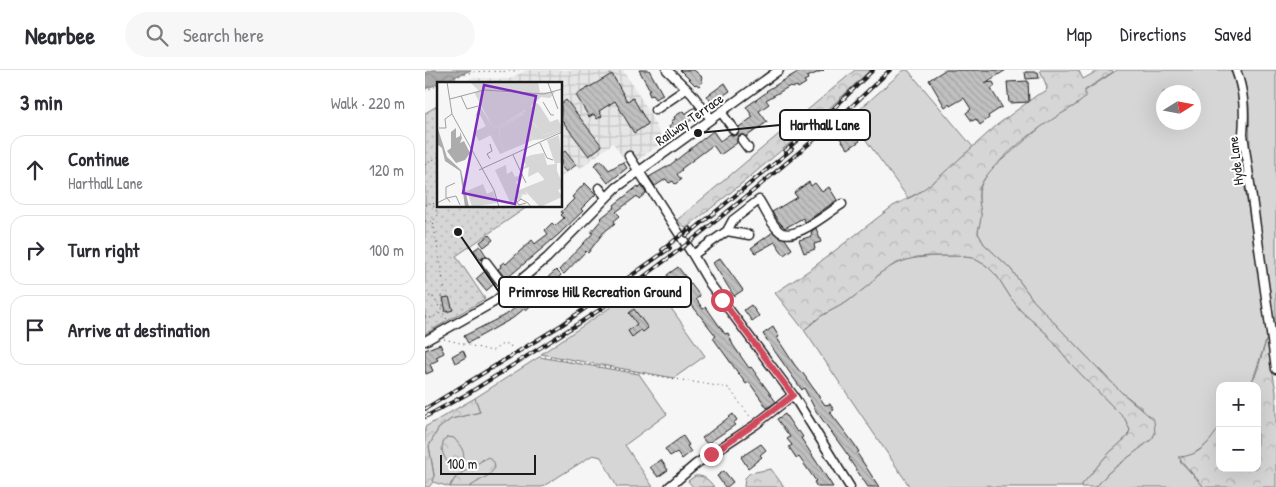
<!DOCTYPE html>
<html lang="en">
<head>
<meta charset="utf-8">
<style>
	:root { --surface:#fff; --page:#f7f7f7; --text:#2b2b33; --muted:#7c7c81; --line:#e1e1e2 }
	body { margin:0; font-family:"Patrick Hand",sans-serif; background:var(--page); color:var(--text) }
	.controls { position:absolute; right:15px; bottom:15px; display:grid; overflow:hidden; border-radius:10px; box-shadow:0 5px 20px #0002 }
	.controls button { width:45px; height:45px; display:grid; place-items:center; padding:0; border:0; border-bottom:1px solid var(--line); background:var(--surface); color:var(--text); font:25px sans-serif }
	.compass { position:absolute; left:731px; top:15px; width:45px; height:45px; border-radius:50%; background:var(--surface); box-shadow:0 5px 20px #0002; rotate:79deg }
	.scale { position:absolute; left:15px; bottom:12px; width:96px; box-sizing:border-box; padding-left:5px; border:2px solid #1c1c1c; border-top:0; font-size:14px; line-height:18px; white-space:nowrap; color:#1c1c1c; -webkit-text-stroke:4px #fff; paint-order:stroke }
	.stop { position:absolute; width:15px; height:15px; margin:-11px; border:4px solid #d1495b; border-radius:50%; background:#fff }
	.stop.end { background:#d1495b; border-color:#fff; box-shadow:0 1px 5px #0008 }
	.list { margin:0; padding:0; list-style:none }
	h2 { display:flex; justify-content:space-between; align-items:center; height:65px; margin:0; padding:0 20px; font-size:21px }
	h2 small { font-size:16px; font-weight:400; color:var(--muted) }
	.list li { display:grid; grid-template-columns:32px 1fr auto; gap:15px; align-items:center; box-sizing:border-box; height:70px; margin:0 10px 10px; padding:0 10px; border:1px solid var(--line); border-radius:15px }
	.list b { display:block; font-size:19px; white-space:nowrap }
	.list p { margin:0; font-size:16px; white-space:nowrap; color:var(--muted) }
	.list em { font-size:16px; font-style:normal; color:var(--muted) }
	.icon { flex:none; width:28px; height:28px; fill:none; stroke:currentColor; stroke-width:2; stroke-linecap:round; stroke-linejoin:round }
	.map { position:relative; flex:none; width:851px; height:417px; overflow:hidden }
	header { display:flex; align-items:center; gap:30px; box-sizing:border-box; height:70px; padding:0 25px; background:var(--surface); border-bottom:1px solid var(--line) }
	header strong { font-size:24px }
	nav { display:flex; gap:28px; margin-inline-start:auto; font-size:18px }
	.search { width:350px; height:45px; background:var(--page); display:flex; align-items:center; gap:12px; box-sizing:border-box; padding:0 18px; border-radius:28px; color:var(--muted); font-size:19px }
	main { display:flex }
	aside { flex:1; background:var(--surface) }
	.map>svg:first-child { display:block }
	.industrial { fill:url(#industrial-grid) }
	.grass { fill:#d6d6d6; stroke:#797979; fill-rule:evenodd }
	.forest { fill:url(#forest-crowns); stroke:#797979 }
	.park { fill:url(#park-dots); stroke:#797979 }
	.water { fill:url(#water-waves); stroke:#727272 }
	.building { fill:url(#building-back-hatch); stroke:#1c1c1c }
	.lines { fill:none; stroke-linecap:round; stroke-linejoin:round }
	.minor-casing { stroke:#1c1c1c; stroke-width:11 }
	.path { stroke:#1c1c1c; stroke-width:1; stroke-dasharray:1 4; stroke-linecap:butt }
	.minor { stroke:#fff; stroke-width:8 }
	.rail-casing { stroke:#1c1c1c; stroke-width:4 }
	.rail { stroke:#fff; stroke-width:2; stroke-dasharray:5.5; stroke-linecap:butt }
	.route { stroke:#d1495b; stroke-width:6 }
	.labels { text-anchor:middle; dominant-baseline:central; stroke-width:4; stroke-linejoin:round; paint-order:stroke }
	.street-label { font-size:14px; fill:#1c1c1c; stroke:#fff }
	.inset-road { fill:none; stroke:#9f9f9f; stroke-width:1 }
	.view { fill:#7b2cbf; fill-opacity:0.15; stroke:#7b2cbf; stroke-width:2.5 }
	.inset-edge { fill:none; stroke:#1c1c1c; stroke-width:2.5 }
	.leader { fill:none; stroke:#1c1c1c; stroke-width:2 }
	.callout-dot { fill:#1c1c1c; stroke:#fff; stroke-width:2 }
	.callout { fill:#fff; stroke:#1c1c1c; stroke-width:2 }
	.callout-label { font-size:15px; text-anchor:middle; font-weight:bold; fill:#1c1c1c }
</style>
</head>
<body>
<header>
<strong>Nearbee</strong>
<div class="search"><svg class="icon" aria-label="search" viewBox="0 0 24 24"><circle cx="10" cy="10" r="6"/><path d="M15 15l6 6"/></svg>Search here</div>
<nav><a>Map</a><a>Directions</a><a>Saved</a></nav>
</header>
<main>
<aside>
<h2>3 min<small>Walk · 220 m</small></h2>
<ul class="list">
<li><svg class="icon" aria-label="ahead" viewBox="0 0 24 24"><path d="M12 20V5M6 11l6-6 6 6"/></svg><div><b>Continue</b><p>Harthall Lane</p></div><em>120 m</em></li>
<li><svg class="icon" aria-label="right" viewBox="0 0 24 24"><path d="M7 20v-9h11M14 6l5 5-5 5"/></svg><div><b>Turn right</b></div><em>100 m</em></li>
<li><svg class="icon" aria-label="arrive" viewBox="0 0 24 24"><path d="M6 21V4h12l-3 4 3 4H6"/></svg><div><b>Arrive at destination</b></div></li>
</ul>
</aside>
<div class="map">
<svg width="851" height="417" viewBox="0 0 851 417">
	<defs>
		<pattern id="industrial-grid" width="8" height="8" patternUnits="userSpaceOnUse" patternTransform="scale(1.25)"><rect width="8" height="8" fill="#e6e6e6"/><path d="M0 4h8M4 0v8" fill="none" stroke="#c5c5c5"/></pattern>
		<pattern id="forest-crowns" width="20" height="18" patternUnits="userSpaceOnUse" patternTransform="scale(1.25)"><rect width="20" height="18" fill="#d6d6d6"/><path d="M2 6a3 3 0 1 1 6 0M12 15a3 3 0 1 1 6 0" fill="none" stroke="#b7b7b7"/></pattern>
		<pattern id="park-dots" width="8" height="8" patternUnits="userSpaceOnUse" patternTransform="scale(1.25)"><rect width="8" height="8" fill="#d6d6d6"/><path d="M2 2h.1M6 6h.1" fill="none" stroke="#b7b7b7" stroke-width="1.8" stroke-linecap="round"/></pattern>
		<pattern id="water-waves" width="16" height="10" patternUnits="userSpaceOnUse" patternTransform="scale(1.25)"><rect width="16" height="10" fill="#acacac"/><path d="M0 5q4-4 8 0t8 0" fill="none" stroke="#939393"/></pattern>
		<pattern id="building-back-hatch" width="6" height="6" patternUnits="userSpaceOnUse" patternTransform="scale(1.25)"><rect width="6" height="6" fill="#c0c0c0"/><path d="M-1 5l2 2M0 0l6 6M5-1l2 2" fill="none" stroke="#a4a4a4"/></pattern>
	</defs>
	<rect width="100%" height="100%" fill="#f6f6f6"/>
	<filter id="ink" filterUnits="userSpaceOnUse"><feTurbulence type="fractalNoise" baseFrequency=".02" numOctaves="2"/><feDisplacementMap in="SourceGraphic" scale="10" xChannelSelector="R" yChannelSelector="G"/><feConvolveMatrix kernelMatrix="1 2 1 2 8 2 1 2 1" color-interpolation-filters="sRGB"/></filter>
	<g filter="url(#ink)">
		<path class="industrial" d="M102 0H198L220 35 239 72 204 96 188 73 156 98 151 95 136 107V14H41L46 8 84 9Z"/>
		<path class="grass" d="M479 0H483L548 77C527 94 509 117 483 128L425 48Z
			M692 0H808L816 32V94L833 197 842 268 827 312 824 316H795C795 327 797 345 795 355 790 372 769 384 755 391L779 417H671L683 403 727 369 717 338 696 322 636 260 608 230 585 198 559 174 553 163 556 144 554 136V121L557 113 565 100 622 52 654 33 660 21ZM738 22H768V52H738Z
			M815 0H851V277L825 80 824 34Z
			M508 186H533L548 188 562 196 572 206 586 228 596 241 621 263 647 295 700 349 705 360 702 367 682 385 655 417H569L562 415 560 417H485L379 260 396 246 422 232 445 214 455 203 464 197 483 189Z
			M226 210 280 286 249 308 116 284Z
			M114 287 214 304 242 344 200 375 228 417H192L176 387 168 385 117 417H44L52 411 58 389 55 393 26 413 25 417 8 412 9 405 4 376 13 359 26 349 55 342 50 328Z"/>
		<path class="forest" d="M430 0H445C387 56 325 108 261 158L252 150Z
			M615 0H652L654 1 658 9 674 0H687L688 2 660 20V28C650 37 636 43 625 51 606 63 562 97 555 117 552 126 555 135 556 144 557 150 553 157 553 163L559 174 585 198 608 230 636 260 696 322 729 350 730 364 727 369 683 403 671 417H655L682 385 702 367 705 360 700 349 647 295 621 263 596 241 586 228 572 206 562 196 548 188 533 186H508L492 187 472 193 455 203 445 214 422 232 396 246 379 260 350 223 386 199 468 136 492 124 512 109 572 55 612 25 621 21 622 17Z
			M842 268 851 322V417H779L753 387C775 386 784 373 795 356V398H832V316H824L831 304Z
			M50 328 55 342 26 349 13 359 4 376 9 406 8 412 4 417H0V357Z
			M22 367 29 368C32 372 35 375 37 379 42 389 35 398 25 395 18 387 13 376 22 367Z
			M63 387 69 392 70 398 64 405 44 417H25L30 408 35 404Z
			M346 399 359 417H319L320 408 325 403Z
			M270 406C279 405 284 410 289 417H268L263 411Z"/>
		<path class="park" d="M14 35V136L102 137 31 186 60 229 0 264V43Z"/>
		<path class="water" d="M7 0H46L0 19V3Z"/>
		<path class="building" d="M214 0H224L238 25 230 29 227 25 225 26 223 21 225 20Z
			M255 0H269L277 7 276 9 278 12 274 16 271 14 270 15Z
			M376 0H399L382 7 383 9 379 11 381 13 373 18 372 16 367 18 365 16 341 30 344 34 334 41 342 52 321 67 319 65H314L312 68V73L295 85 288 75 256 99 257 100 252 104 256 110 250 114 248 111 244 113 241 109 230 116 224 107 245 95 288 61 295 71 305 64 309 66 313 64 314 57 328 47 321 37 342 22 341 21Z
			M520 0H581L560 13 568 12 570 16 566 19 577 37 563 46 564 48 555 55 551 49 547 51 541 43 546 39 539 28 525 36 524 34 520 37 504 10Z
			M600 2H613L614 8 601 9Z
			M187 4 202 31 208 28 223 54 209 63 190 31 174 41 177 46 172 49 169 44 164 47 151 25Z
			M603 11 604 32 584 33 582 12Z
			M300 13 305 21 287 33 282 26Z
			M141 30 177 76 164 86 136 49V34Z
			M270 37 275 44 248 63 244 56 248 53 246 51 250 49 249 47 258 41 260 44Z
			M426 59 435 71 423 79 414 67Z
			M140 81 151 95 141 102 136 96V84Z
			M176 90 184 100 198 92 202 98 183 113 169 95Z
			M384 112 386 116 390 113 397 122 404 117 412 130 382 151 380 152 378 148 360 158 355 153 347 142 372 127 369 123Z
			M160 113 171 124 156 139 158 141 133 165 81 209 73 199 76 197 75 195 79 192 81 194 107 170 110 174 111 173 123 164 120 160 127 153 130 156 139 148 136 145 138 143 136 142 149 129 147 127Z
			M213 116 214 118 217 116 221 123 214 129 212 126 191 142 195 146 189 151 190 153 178 163 163 183 161 181 139 204 134 200 168 163 166 162 177 149 176 148 190 137 189 135Z
			M391 158 396 172 389 174 390 179 379 183 374 170 387 166 386 162Z
			M348 162 360 169 367 179 359 185 350 172 330 183 326 178Z
			M64 165 68 170 59 177 55 172Z
			M55 176 62 187H58L56 190 49 180Z
			M295 188 318 220 309 226 288 193Z
			M253 197 275 226 271 229 278 239 281 237 300 264 303 263 308 275 317 288 324 298 326 297 351 332 342 338 324 312 321 314 301 286 288 268 291 266 255 220 257 219 249 207 245 210 242 205Z
			M131 200 136 205 120 223 118 221 111 228 112 230 101 240 100 238 88 248 43 273 39 266 84 243Z
			M60 201 70 213 61 221 51 209Z
			M24 227 28 240 21 242 18 228Z
			M326 235 334 246 327 251 319 240Z
			M209 239 223 258 218 262 216 260 207 267 203 261 212 254 204 243Z
			M348 257 354 267 352 268 369 294 376 303 377 302 400 335 405 334 409 340 405 342 430 375 434 382 432 383 454 417H443L424 389 425 388 391 341 379 318 377 320 346 276 338 264Z
			M15 274 19 283 11 287 13 290 5 294 8 301 1 304 0 301V280Z
			M38 280 41 287 30 293 27 286Z
			M308 344 312 350 308 353 310 355 282 374 277 368Z
			M360 344 372 362 374 361 378 367 376 368 408 417H392L389 412 391 411 374 387 372 389 364 377 367 375 362 369 365 367 352 349Z
			M258 366 264 375 262 376 266 382 257 389 252 382 245 386 240 379Z
			M336 374 341 380 335 385 337 387 323 398 316 387Z
			M236 390 243 400 233 407 225 397Z
			M299 401 308 412 302 417H300L292 406Z"/>
		<g class="lines">
			<defs>
				<path id="minor" d="M242 0 267 24 286 49
					M811 0C819 22 820 41 818 64L851 299
					M230 40 261 19
					M296 42 309 60
					M317 70 323 78
					M204 86 268 185 285 214 368 325 425 417
					M174 118 181 127
					M302 161 308 150 334 130C340 139 345 152 353 160 366 175 404 142 417 134
					M268 185 302 161 324 165
					M61 192 83 221
					M0 271 69 232 122 188 191 118 354 0
					M244 417 271 394 330 355 368 325"/>
			</defs>
			<use href="#minor" class="minor-casing"/>
			<path class="path" d="M16 14C27 9 38 3 50 2 64 0 79 3 94 0
				M0 21 14 15
				M0 95 14 86
				M8 134 14 131
				M0 135 5 133C10 137 11 139 13 145L8 151 20 221 16 226 19 243
				M0 151H7
				M0 229 7 225 23 251
				M0 247 6 248 16 243
				M19 269 67 281 78 274 88 277
				M115 286 304 318 326 348"/>
			<use href="#minor" class="minor"/>
			<defs>
				<path id="rail" d="M360 81 409 38 448 0
					M261 166 367 79
					M237 180 265 158
					M0 339 138 254 245 178
					M0 347 44 323 176 239 266 171 328 121 410 52 465 0"/>
			</defs>
			<use href="#rail" class="rail-casing"/>
			<use href="#rail" class="rail"/>
		</g>
	</g>
	<g class="lines" filter="url(#ink)">
		<path class="route" d="M286 384 330 354 368 325 297 230"/>
	</g>
	<g class="labels">
		<g class="street-label">
			<text transform="translate(264 49) rotate(-35)">Railway Terrace</text>
			<text transform="translate(810 91) rotate(-97)">Hyde Lane</text>
		</g>
	</g>
	<g transform="translate(12 12)">
		<rect width="125" height="125" fill="#f6f6f6"/>
		<path d="M33 0H101L103 11 42 9ZM47 9 80 11 94 25 100 21 103 24 113 40 121 37 125 46 107 53 88 28 61 45 55 44 37 10ZM88 31 100 46 92 50 96 58 68 70 62 56 63 46ZM49 44 54 53 42 59 37 50ZM122 53 125 81H120V89L124 98 125 106 121 108 125 115 103 125 88 109 90 113 86 112V115L85 111 84 117 81 118 78 112 79 119 73 120 58 88 69 83 70 92 75 89 78 95 86 92 85 97 79 100 82 108 107 98 103 79 98 82 94 73 107 71 110 83 118 82 110 58Z" fill="#d6d6d6"/>
		<path d="M118 10 113 16 104 15 93 25 80 11ZM43 24 55 44 61 45 89 28 107 53 125 46V49L107 57 96 58 92 50 100 45 87 31 63 46 62 56 68 70 63 72 43 33 38 34ZM94 73 98 81 104 79 111 95 108 98 101 90 91 95 92 85 84 88 89 83 85 77Z" fill="#d6d6d6"/>
		<path d="M46 102 50 112 56 109 60 121 35 125 30 109Z" fill="#d6d6d6"/>
		<path d="M0 44 10 75 24 88 32 125H28L23 89 8 79 5 66 0 62ZM19 46V56L23 54V50L25 56 23 61 27 59 33 71 28 78 19 81 10 69 14 66V50Z" fill="#acacac"/>
		<path class="inset-road" d="M10 0 15 32 57 108 62 125M111 1 121 27M24 14 30 27 41 24M13 17 47 8 107 12 125 7M106 20 114 33H117M2 46H9L8 37 15 32M103 61 110 76 116 78M53 62 55 69 50 72 53 77M76 73 89 101M42 88 125 50M9 116V105L18 101M10 116 19 114 23 123M0 121 10 116 13 120M89 121 82 123 80 120 84 117 91 121 94 125"/>
		<path class="view" d="M47 3 99 14 78 122 26 111Z"/>
		<rect width="125" height="125" class="inset-edge"/>
	</g>
	<path class="leader" d="M273 63L355 55M33 162L74 222"/>
	<g class="callout-dot">
		<circle cx="273" cy="63" r="5"/>
		<circle cx="33" cy="162" r="5"/>
	</g>
	<g class="callout">
		<rect x="355" y="40" width="90" height="30" rx="5"/>
		<rect x="74" y="207" width="192" height="30" rx="5"/>
	</g>
	<g class="callout-label">
		<text x="400" y="60">Harthall Lane</text>
		<text x="170" y="227">Primrose Hill Recreation Ground</text>
	</g>
</svg>
<div class="controls">
<button>+</button>
<button>−</button>
</div>
<svg class="compass" viewBox="-18 -18 36 36"><path d="M0-13l5 13h-10z" fill="#e53935"/><path d="M0 13l5-13h-10z" fill="#7c7c81"/></svg>
<div class="scale">100 m</div>
<div class="stop" style="left:297px;top:230px"></div>
<div class="stop end" style="left:286px;top:384px"></div>
</div>
</main>
</body>
</html>
